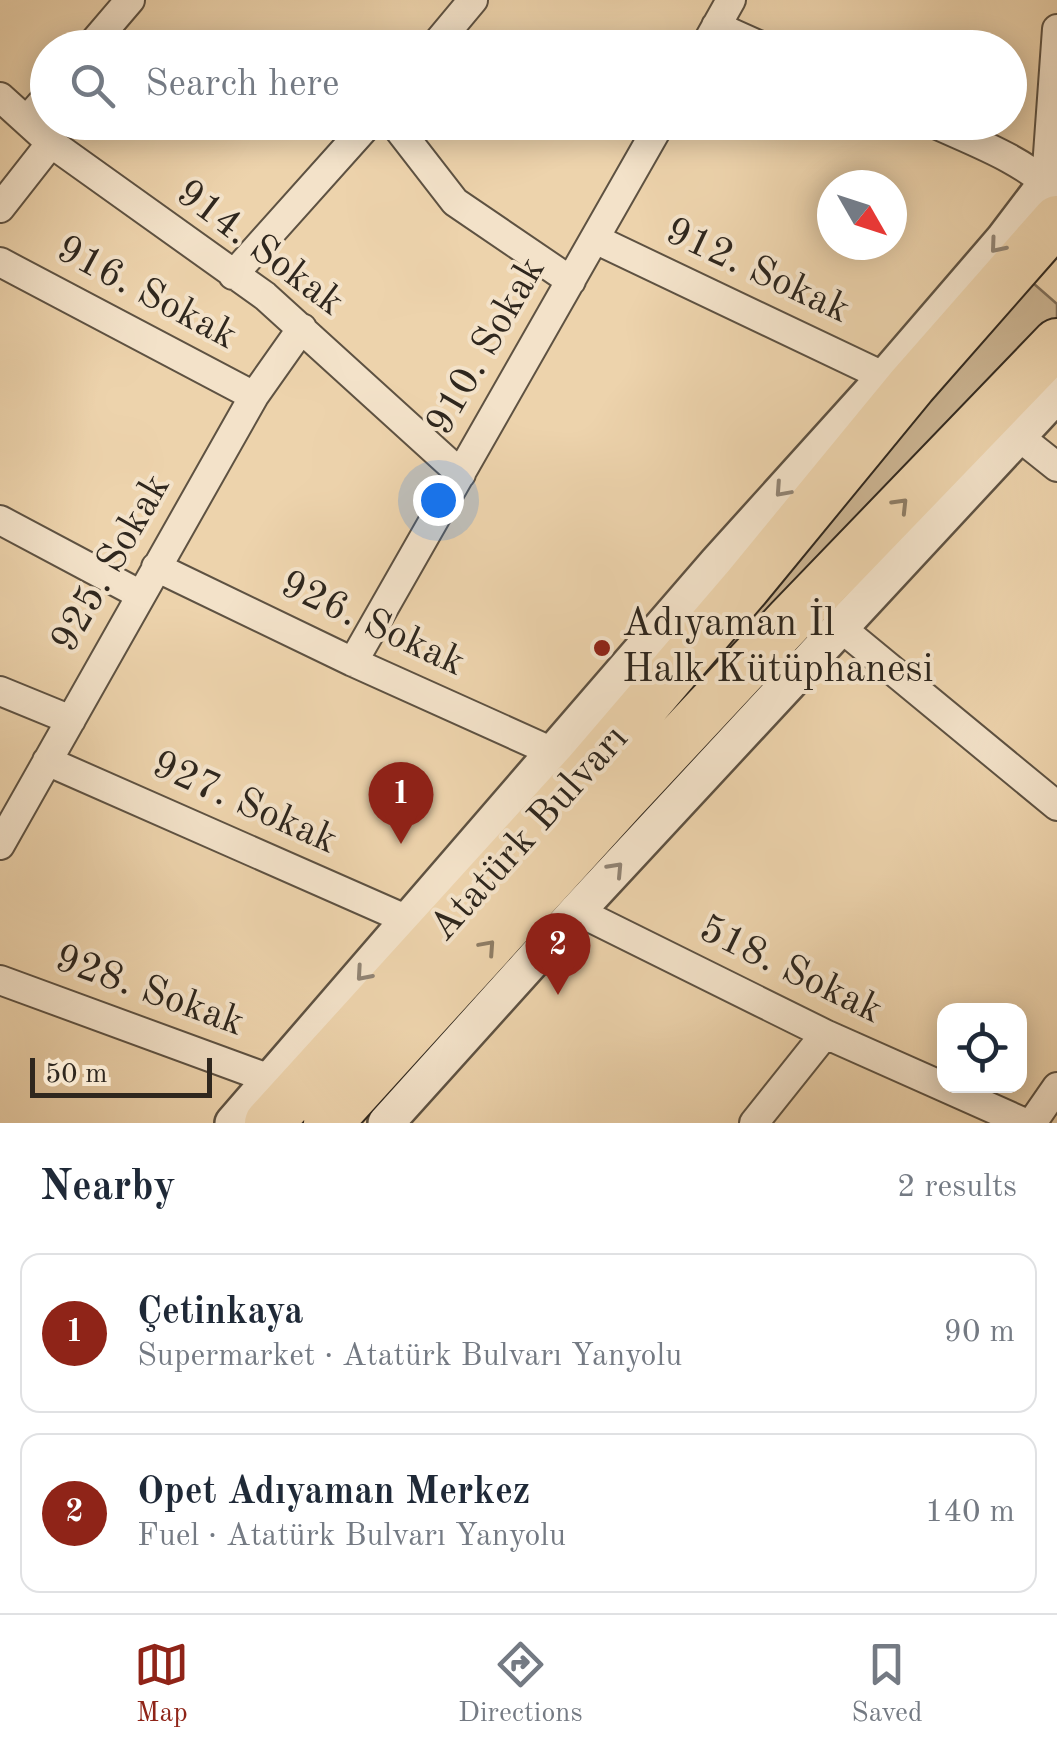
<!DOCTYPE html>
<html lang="en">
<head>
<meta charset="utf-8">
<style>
	:root { --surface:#fff; --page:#f6f6f7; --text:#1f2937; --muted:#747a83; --line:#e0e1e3; --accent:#8f2418 }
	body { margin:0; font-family:"Old Standard TT",serif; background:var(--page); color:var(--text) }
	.controls { position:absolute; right:30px; bottom:30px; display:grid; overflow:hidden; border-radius:20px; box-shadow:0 5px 25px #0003 }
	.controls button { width:90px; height:90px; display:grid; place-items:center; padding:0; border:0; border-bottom:2px solid var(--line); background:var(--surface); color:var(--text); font:50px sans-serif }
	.compass { position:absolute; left:817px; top:170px; width:90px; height:90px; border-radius:50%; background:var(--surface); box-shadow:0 5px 25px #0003; rotate:129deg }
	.scale { position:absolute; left:30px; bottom:25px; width:182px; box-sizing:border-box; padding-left:10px; border:5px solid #2f271e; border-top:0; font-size:28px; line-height:35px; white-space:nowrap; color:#2f271e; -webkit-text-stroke:8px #f3e2c9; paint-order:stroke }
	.you { position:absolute; left:438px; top:500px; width:35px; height:35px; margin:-25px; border:8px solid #fff; border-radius:50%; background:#1a73e8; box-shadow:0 0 0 15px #1a73e833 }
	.badge { display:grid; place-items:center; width:65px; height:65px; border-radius:50%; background:var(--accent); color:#fff; font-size:32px; font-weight:700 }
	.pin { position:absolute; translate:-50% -82px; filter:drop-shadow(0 2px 5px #0008) }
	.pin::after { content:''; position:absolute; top:52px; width:35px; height:30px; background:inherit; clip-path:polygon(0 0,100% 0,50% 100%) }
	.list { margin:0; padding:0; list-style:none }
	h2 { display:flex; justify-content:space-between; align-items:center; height:130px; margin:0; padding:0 40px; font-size:42px }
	h2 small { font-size:32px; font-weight:400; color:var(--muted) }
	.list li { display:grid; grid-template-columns:65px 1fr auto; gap:30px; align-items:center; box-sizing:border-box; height:160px; margin:0 20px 20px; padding:0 20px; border:2px solid var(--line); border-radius:20px }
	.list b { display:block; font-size:38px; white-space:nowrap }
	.list p { margin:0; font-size:32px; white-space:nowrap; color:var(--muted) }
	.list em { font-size:32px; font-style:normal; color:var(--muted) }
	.icon { flex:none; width:55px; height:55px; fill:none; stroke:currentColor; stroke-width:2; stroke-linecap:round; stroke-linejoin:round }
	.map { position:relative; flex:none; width:1057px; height:1123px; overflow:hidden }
	.search { position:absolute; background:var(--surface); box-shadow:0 5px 25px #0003; left:30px; right:30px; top:30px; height:110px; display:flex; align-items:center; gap:25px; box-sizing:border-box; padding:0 35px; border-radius:55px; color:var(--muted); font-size:38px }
	.sheet { height:490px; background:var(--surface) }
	nav { display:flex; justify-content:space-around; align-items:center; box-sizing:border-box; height:140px; border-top:2px solid var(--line); background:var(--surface); font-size:28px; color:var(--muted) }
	nav a { display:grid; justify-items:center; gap:5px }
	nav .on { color:var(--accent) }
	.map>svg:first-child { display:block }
	.green { fill:#cdb694; stroke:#7e6e59; stroke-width:2.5 }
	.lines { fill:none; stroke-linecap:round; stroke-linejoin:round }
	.minor-casing { stroke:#5e5242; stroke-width:32 }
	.tertiary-casing { stroke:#5e5242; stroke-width:40 }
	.trunk-casing { stroke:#2f271e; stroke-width:52 }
	.minor { stroke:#f3e2c9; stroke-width:28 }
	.tertiary { stroke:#f3e2c9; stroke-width:35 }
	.trunk { stroke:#edd3ac; stroke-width:48 }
	.oneway { stroke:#918474 }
	.oneway2 { stroke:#8e7d65 }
	.poi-dot { fill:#8f2418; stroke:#f3e2c9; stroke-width:4 }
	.labels { text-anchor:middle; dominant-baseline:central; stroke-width:8; stroke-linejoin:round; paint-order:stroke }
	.street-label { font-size:40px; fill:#2f271e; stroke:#f3e2c9 }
	.poi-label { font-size:40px; fill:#2f271e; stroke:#f3e2c9; text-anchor:start }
</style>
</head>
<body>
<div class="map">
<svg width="1057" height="1123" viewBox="0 0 1057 1123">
	<rect width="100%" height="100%" fill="#edd3ac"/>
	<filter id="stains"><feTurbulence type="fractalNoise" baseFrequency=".002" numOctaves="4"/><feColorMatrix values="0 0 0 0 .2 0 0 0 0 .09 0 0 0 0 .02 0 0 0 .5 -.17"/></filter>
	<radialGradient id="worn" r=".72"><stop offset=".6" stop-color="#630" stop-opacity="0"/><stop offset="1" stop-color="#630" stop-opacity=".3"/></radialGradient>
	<path class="green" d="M1025 276 1057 304V318L661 734 307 1123H292Z"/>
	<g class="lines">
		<defs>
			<path id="minor" d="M716 26 765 48
				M89 48 130 0
				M433 48 473 0
				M704 48 731 0
				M0 97 51 143 265 296 461 474
				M27 120 48 96
				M393 122 455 202 571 281
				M931 122C974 142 1021 158 1056 192
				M1046 182 1057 29
				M0 208 51 143
				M595 239 885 377
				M0 262 254 396
				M233 275 370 122
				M1018 436 1057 467
				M0 520 141 595
				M156 567 353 662 555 753
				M840 627 1057 806
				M353 662 661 122
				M0 691 71 720
				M47 761 410 921
				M0 845 254 396 302 328
				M577 911 825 1034 1025 1123
				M0 980 270 1079
				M754 1123 825 1034
				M1032 1123 1057 1087"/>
			<path id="tertiary" d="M233 1123 717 563 885 377 1003 240 1057 169
				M386 1123 577 911 1057 394"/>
			<path id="trunk" d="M269 1123 586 774 747 586 912 385 1057 220
				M328 1123 621 801 790 620 1057 343"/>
		</defs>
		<use href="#minor" class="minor-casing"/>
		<use href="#tertiary" class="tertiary-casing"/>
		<use href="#trunk" class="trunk-casing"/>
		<use href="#minor" class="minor"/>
		<use href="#tertiary" class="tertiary"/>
		<use href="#trunk" class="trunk"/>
	</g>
	<defs><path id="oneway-chevron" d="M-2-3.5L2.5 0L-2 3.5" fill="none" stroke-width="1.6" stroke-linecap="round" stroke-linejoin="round" transform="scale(2.5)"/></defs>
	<g class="oneway">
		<use href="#oneway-chevron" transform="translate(997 246) rotate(130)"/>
		<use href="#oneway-chevron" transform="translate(782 490) rotate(132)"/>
		<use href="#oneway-chevron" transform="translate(616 869) rotate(-47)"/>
		<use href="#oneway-chevron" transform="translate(363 974) rotate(131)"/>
	</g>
	<g class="oneway2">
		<use href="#oneway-chevron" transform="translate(901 505) rotate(-46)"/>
		<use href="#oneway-chevron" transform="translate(488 947) rotate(-48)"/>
	</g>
	<circle class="poi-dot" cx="602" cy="648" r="10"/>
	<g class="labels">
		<g class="street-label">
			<text transform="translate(259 249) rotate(37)">914. Sokak</text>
			<text transform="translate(757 272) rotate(25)">912. Sokak</text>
			<text transform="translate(146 294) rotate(28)">916. Sokak</text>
			<text transform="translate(487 347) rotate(-60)">910. Sokak</text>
			<text transform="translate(112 564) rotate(-60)">925. Sokak</text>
			<text transform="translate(372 625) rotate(25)">926. Sokak</text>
			<text transform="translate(244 804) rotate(24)">927. Sokak</text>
			<text transform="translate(530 834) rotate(-48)">Atatürk Bulvarı</text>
			<text transform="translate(790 971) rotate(26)">518. Sokak</text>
			<text transform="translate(149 992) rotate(20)">928. Sokak</text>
		</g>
		<g class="poi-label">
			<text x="622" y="625">Adıyaman İl<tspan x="622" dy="46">Halk Kütüphanesi</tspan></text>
		</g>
	</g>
	<rect width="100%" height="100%" filter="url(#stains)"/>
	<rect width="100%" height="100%" fill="url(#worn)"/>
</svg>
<div class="controls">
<button><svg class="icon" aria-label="locate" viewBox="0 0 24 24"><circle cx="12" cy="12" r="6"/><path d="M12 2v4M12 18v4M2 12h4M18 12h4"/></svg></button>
</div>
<svg class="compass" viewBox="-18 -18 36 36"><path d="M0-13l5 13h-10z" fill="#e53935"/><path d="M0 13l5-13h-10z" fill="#747a83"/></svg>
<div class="scale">50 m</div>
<div class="you"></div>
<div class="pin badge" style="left:401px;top:844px">1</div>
<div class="pin badge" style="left:558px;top:995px">2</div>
<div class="search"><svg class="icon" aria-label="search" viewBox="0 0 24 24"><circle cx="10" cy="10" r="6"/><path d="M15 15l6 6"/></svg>Search here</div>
</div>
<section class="sheet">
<h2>Nearby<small>2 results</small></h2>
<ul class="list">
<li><span class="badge">1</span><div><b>Çetinkaya</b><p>Supermarket · Atatürk Bulvarı Yanyolu</p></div><em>90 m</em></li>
<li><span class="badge">2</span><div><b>Opet Adıyaman Merkez</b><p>Fuel · Atatürk Bulvarı Yanyolu</p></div><em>140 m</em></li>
</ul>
</section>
<nav>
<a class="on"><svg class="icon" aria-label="map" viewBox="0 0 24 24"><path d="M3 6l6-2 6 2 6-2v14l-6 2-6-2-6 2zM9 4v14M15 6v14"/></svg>Map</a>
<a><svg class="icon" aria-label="directions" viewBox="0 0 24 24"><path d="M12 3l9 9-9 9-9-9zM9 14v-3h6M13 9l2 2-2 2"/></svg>Directions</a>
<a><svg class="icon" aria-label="saved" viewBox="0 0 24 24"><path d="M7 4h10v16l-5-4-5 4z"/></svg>Saved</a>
</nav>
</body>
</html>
